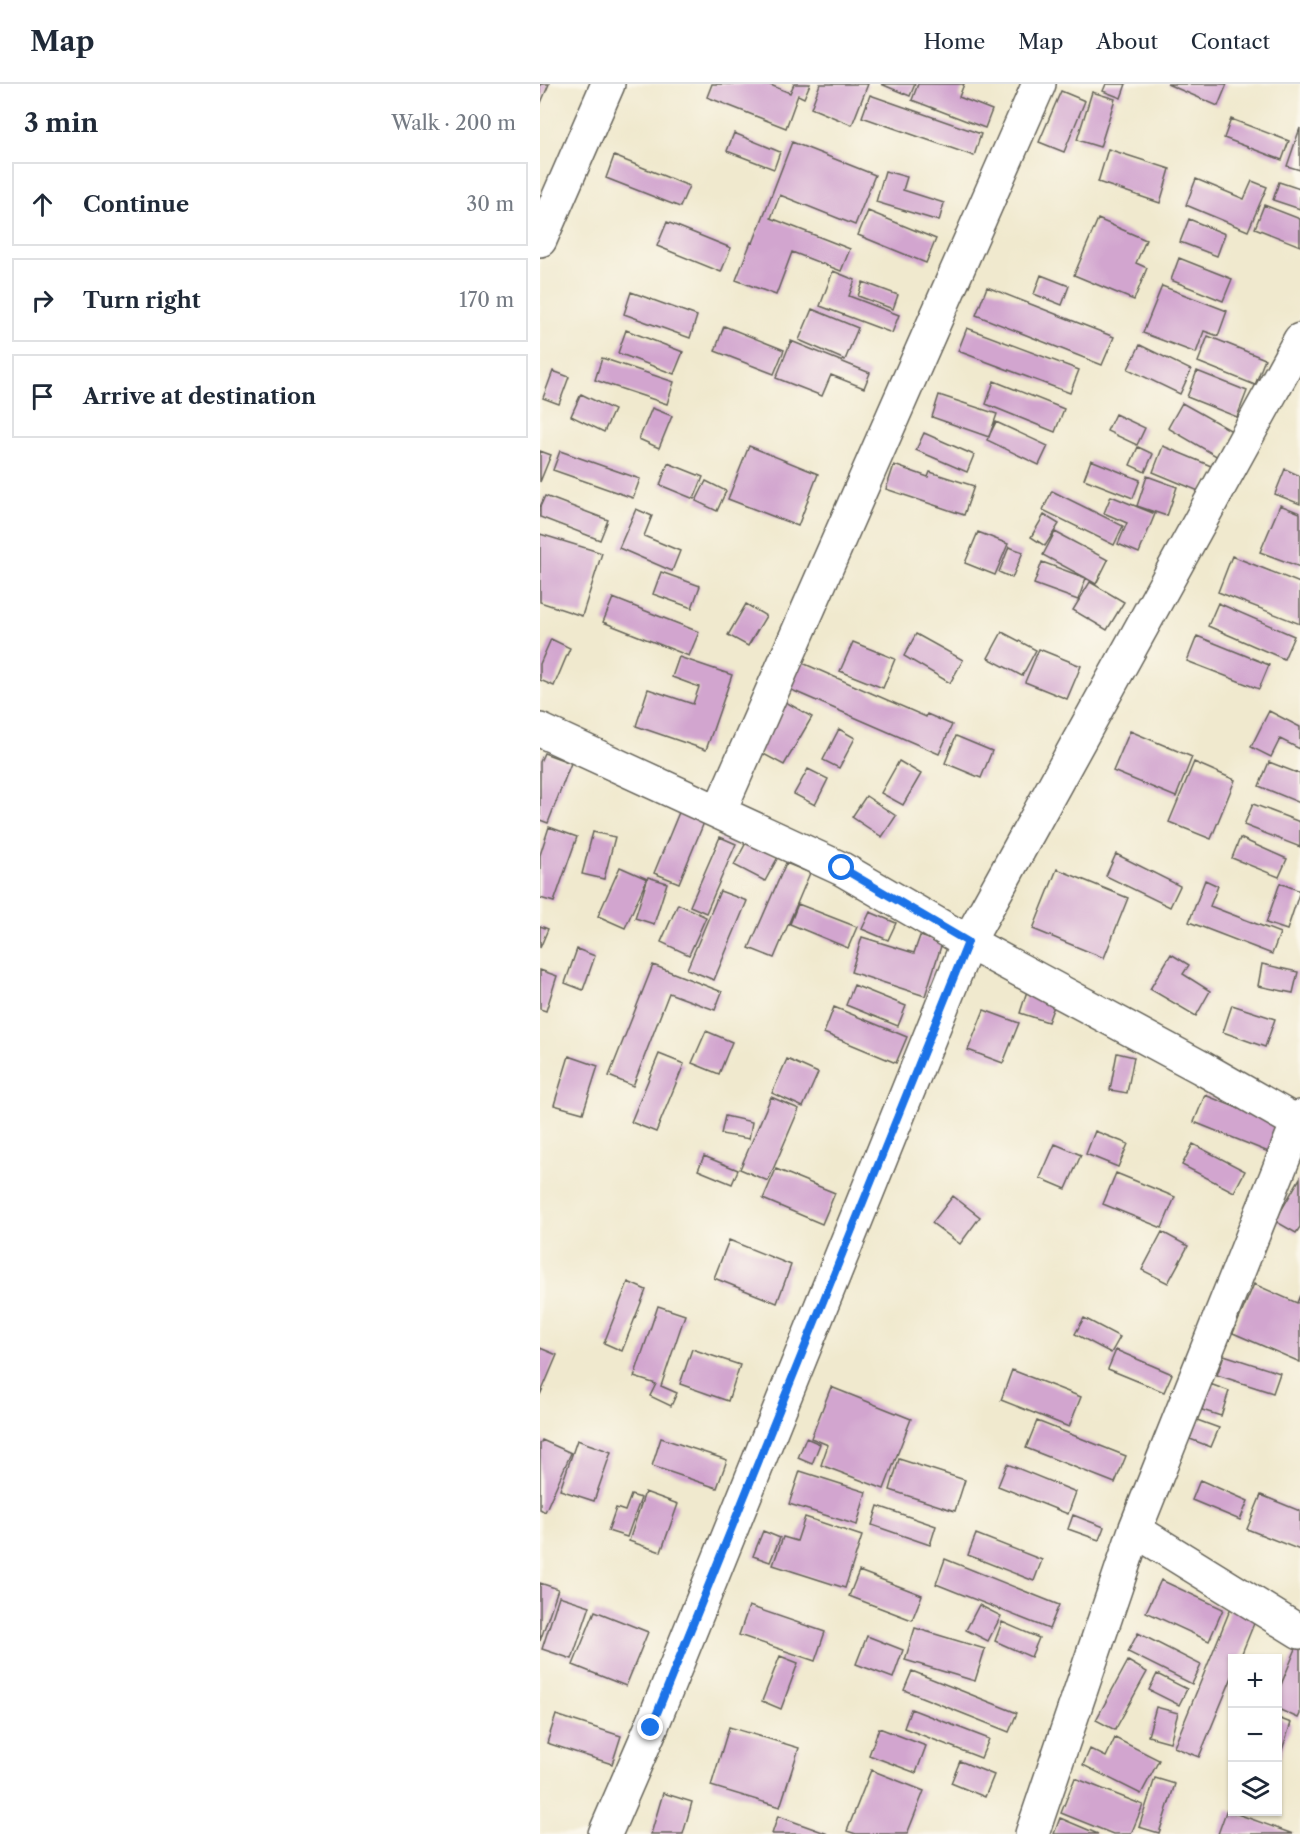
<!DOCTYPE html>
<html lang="en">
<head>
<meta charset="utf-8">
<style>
	:root { --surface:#fff; --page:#f2f2f3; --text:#1f2937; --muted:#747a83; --line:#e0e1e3 }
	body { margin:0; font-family:"Libre Caslon Text",serif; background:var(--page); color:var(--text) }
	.controls { position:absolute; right:18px; bottom:18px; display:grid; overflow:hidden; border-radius:0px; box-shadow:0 2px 4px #0004 }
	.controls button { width:54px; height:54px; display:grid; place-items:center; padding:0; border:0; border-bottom:2px solid var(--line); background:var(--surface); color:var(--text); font:30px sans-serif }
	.stop { position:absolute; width:18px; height:18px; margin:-14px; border:4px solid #1a73e8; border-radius:50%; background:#fff }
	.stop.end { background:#1a73e8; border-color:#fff; box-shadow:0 2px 6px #0008 }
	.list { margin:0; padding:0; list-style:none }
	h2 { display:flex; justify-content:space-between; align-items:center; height:78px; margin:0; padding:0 24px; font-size:26px }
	h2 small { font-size:20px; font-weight:400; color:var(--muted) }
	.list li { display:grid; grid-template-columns:39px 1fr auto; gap:18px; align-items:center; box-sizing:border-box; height:84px; margin:0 12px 12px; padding:0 12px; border:2px solid var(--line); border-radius:0px }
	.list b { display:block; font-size:22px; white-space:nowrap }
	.list em { font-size:20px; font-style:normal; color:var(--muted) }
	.icon { flex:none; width:33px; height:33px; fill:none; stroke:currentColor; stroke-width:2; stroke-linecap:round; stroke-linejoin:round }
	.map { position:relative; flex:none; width:760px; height:1750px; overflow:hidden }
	header { display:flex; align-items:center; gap:36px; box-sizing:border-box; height:84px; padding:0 30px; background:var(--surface); border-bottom:2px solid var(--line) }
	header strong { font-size:28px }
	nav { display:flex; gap:33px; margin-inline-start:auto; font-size:21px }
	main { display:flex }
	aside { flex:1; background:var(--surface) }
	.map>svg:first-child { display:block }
	.building { fill:#d2a5cf }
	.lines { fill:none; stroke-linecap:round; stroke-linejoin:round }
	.minor-casing { stroke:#66645a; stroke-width:36 }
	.minor { stroke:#fff; stroke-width:33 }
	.route { stroke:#1a73e8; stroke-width:8 }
</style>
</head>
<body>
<header>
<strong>Map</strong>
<nav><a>Home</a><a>Map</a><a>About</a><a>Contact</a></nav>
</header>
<main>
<aside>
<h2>3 min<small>Walk · 200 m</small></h2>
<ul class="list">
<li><svg class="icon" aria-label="ahead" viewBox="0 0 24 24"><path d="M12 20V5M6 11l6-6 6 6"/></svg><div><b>Continue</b></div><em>30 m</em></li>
<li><svg class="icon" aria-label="right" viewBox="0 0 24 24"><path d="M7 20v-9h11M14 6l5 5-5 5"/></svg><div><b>Turn right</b></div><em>170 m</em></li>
<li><svg class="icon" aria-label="arrive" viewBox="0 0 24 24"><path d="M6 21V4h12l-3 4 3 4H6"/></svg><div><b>Arrive at destination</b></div></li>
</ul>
</aside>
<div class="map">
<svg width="760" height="1750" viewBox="0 0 760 1750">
	<rect width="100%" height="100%" fill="#fbf7ec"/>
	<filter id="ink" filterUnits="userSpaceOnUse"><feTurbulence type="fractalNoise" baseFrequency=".0167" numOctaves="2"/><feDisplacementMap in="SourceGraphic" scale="12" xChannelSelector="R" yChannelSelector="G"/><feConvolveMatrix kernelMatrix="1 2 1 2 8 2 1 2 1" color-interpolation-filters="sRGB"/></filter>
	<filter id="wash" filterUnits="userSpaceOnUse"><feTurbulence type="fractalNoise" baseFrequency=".008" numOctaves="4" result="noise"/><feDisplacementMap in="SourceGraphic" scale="24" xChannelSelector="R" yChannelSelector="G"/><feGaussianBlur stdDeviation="1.35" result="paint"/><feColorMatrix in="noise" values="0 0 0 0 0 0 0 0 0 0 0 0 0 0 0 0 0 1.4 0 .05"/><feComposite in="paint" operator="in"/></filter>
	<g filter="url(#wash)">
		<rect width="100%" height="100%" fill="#f0e9ce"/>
		<g id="blocks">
			<path class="building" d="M0 0H9L0 21Z
				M172 0H228L250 9 254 0H270L264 14 258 11 246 44 167 13Z
				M280 0H328L312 41 271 24Z
				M341 0H375L370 12Z
				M378 0H424L419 13 452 26 445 44 372 16Z
				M566 0H586L581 14 563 7Z
				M627 0H687L678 22Z
				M521 7 545 17 524 68 499 58Z
				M552 8 575 15 560 63 537 56Z
				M330 11 441 50 434 72 322 33Z
				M691 35 749 57 742 76 684 54Z
				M760 44V86L747 82Z
				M194 49 240 68 234 85 187 67Z
				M252 58 335 91 315 141 240 111 231 134 310 165 301 187 252 168 236 211 196 196 211 158 213 159Z
				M568 65 630 85 620 119 558 98Z
				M74 72 149 102 140 123 66 94Z
				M345 87 367 93 363 106 404 119 399 137 336 118Z
				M656 95 704 115 712 97 727 103 708 147 646 121Z
				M739 98 760 105V125L733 116Z
				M724 121 760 135V162L715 144Z
				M328 127 396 155 386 179 318 151Z
				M558 135 606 156 596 179 607 184 594 216 534 191Z
				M649 135 685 150 677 172 640 158Z
				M127 138 191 164 181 188 117 162Z
				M639 174 692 195 683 217 631 196Z
				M293 187 315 196 309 212 359 231 352 249 280 222Z
				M501 191 529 202 522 221 494 210Z
				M323 198 358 211 353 225 318 212Z
				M622 202 687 227 678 252 664 247 656 269 603 249Z
				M447 203 574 253 562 281 436 231Z
				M91 208 157 232 150 254 84 230Z
				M272 225 318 244 305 276 259 256Z
				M184 242 244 266 234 290 175 267Z
				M427 244 539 286 530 309 418 267Z
				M86 246 143 268 134 290 78 269Z
				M668 252 725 275 715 301 658 278Z
				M251 257 330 289 324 304 291 291 282 312 236 294Z
				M600 261 651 286 640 310 588 285Z
				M62 274 134 298 127 320 55 296Z
				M13 287 29 293 19 320 3 314Z
				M657 287 707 307 697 333 647 313Z
				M454 297 524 325 515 348 446 320Z
				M41 310 74 326 64 348 31 332Z
				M399 311 457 330 449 353 392 333Z
				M642 319 692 347 678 373 628 344Z
				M112 324 132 332 119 364 99 355Z
				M575 330 605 344 597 361 567 347Z
				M456 338 508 362 499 381 447 356Z
				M384 349 434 371 427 388 376 366Z
				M209 362 278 390 258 442 188 415Z
				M623 362 671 382 661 408 613 388Z
				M598 363 613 370 605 388 590 381Z
				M0 367 11 371 0 398Z
				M20 367 100 395 93 414 13 386Z
				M551 376 600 396 593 414 544 395Z
				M128 379 163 393 154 415 120 401Z
				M354 381 388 393 390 388 434 402 424 431 346 405Z
				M745 385 760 392V420L735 410Z
				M607 392 637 403 627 432 597 422Z
				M166 397 186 407 177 427 156 417Z
				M512 407 583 442 574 461 503 426Z
				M5 412 68 436 60 456 0 433V423Z
				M571 412 615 430 599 469 578 460 587 439 564 429Z
				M740 421 760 429V483L720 468Z
				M96 425 112 432 104 452 140 467 132 487 79 464Z
				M504 431 519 440 505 462 491 453Z
				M438 448 468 460 455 491 425 479Z
				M515 448 568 476 556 500 546 494 538 516 494 500 502 478 546 494 503 471Z
				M0 450 62 469 42 532 0 518Z
				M469 463 483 468 472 494 459 488Z
				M692 472 760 499V540L678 508Z
				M121 488 160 502 152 524 113 510Z
				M550 498 584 518 567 546 533 526Z
				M73 514 159 548 149 572 63 538Z
				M678 519 754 552 744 575 668 542Z
				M206 520 226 532 208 562 188 551Z
				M462 548 496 566 482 592 448 574Z
				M376 550 423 576 410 599 364 572Z
				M657 552 729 581 719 605 647 577Z
				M11 555 30 564 14 602 0 596V580Z
				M313 558 355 575 343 604 300 587Z
				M499 565 541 582 527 615 485 598Z
				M139 573 192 591 166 666 96 642 108 605 153 620 159 603 132 593Z
				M258 577 386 633 387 630 412 641 399 670 247 604Z
				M244 617 272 633 244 681 216 666Z
				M729 627 760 643V665L740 655 731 673 711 663Z
				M299 645 315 654 299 684 283 676Z
				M590 647 652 673 636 713 573 687Z
				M416 652 452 667 441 694 405 679Z
				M4 669 31 679 8 739 0 736V678Z
				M359 677 381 690 363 721 341 709Z
				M654 678 695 696 671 755 629 738Z
				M729 678 760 690V719L719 702Z
				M268 685 288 695 275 721 254 710Z
				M326 712 356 732 342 753 312 733Z
				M713 720 760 738V763L704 741Z
				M140 726 165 736 139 799 114 789Z
				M9 743 37 753 14 818 0 814V771Z
				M53 748 75 753 64 795 42 790Z
				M180 753 196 760 166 829 150 822Z
				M700 754 747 775 739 793 692 774Z
				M207 757 238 773 225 797 194 781Z
				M576 770 640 802 630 823 566 792Z
				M246 779 270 789 234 874 209 864Z
				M80 783 107 795 85 844 58 832Z
				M517 785 588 814 564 874 493 845Z
				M108 793 127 799 114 840 95 834Z
				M665 796 678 802 670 822 740 849 732 870 649 838Z
				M740 799 760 807 747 846 726 839Z
				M180 807 207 817 174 896 147 885Z
				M138 820 166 833 149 871 121 858Z
				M258 820 317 843 308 864 250 840Z
				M330 828 356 839 348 856 322 845Z
				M0 842 8 845 0 864Z
				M380 852 402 859 385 912 311 888 322 853 374 869Z
				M37 865 55 872 43 906 25 899Z
				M631 870 649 881 643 890 670 907 656 932 610 905Z
				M722 880 758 888 753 909 718 902Z
				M113 881 182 908 175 926 129 909 93 1002 69 992Z
				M0 886 17 892 6 927 0 925Z
				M314 901 366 922 358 942 306 921Z
				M488 904 517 914 508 938 480 929Z
				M692 921 735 935 725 963 683 948Z
				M294 923 367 953 356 979 284 949Z
				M444 926 479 939 463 979 428 966Z
				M166 947 192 958 179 990 152 979Z
				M577 969 594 973 587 1009 570 1006Z
				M119 970 144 980 116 1048 91 1038Z
				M29 972 58 982 43 1029 14 1021Z
				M247 975 278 989 263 1023 232 1009Z
				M665 1011 742 1042 731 1069 654 1038Z
				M231 1013 259 1025 228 1097 200 1085Z
				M185 1032 212 1038 209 1055 181 1050Z
				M555 1047 588 1060 578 1083 546 1070Z
				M515 1060 541 1071 526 1105 500 1094Z
				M653 1060 705 1087 694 1108 642 1081Z
				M164 1072 198 1086 192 1100 158 1086Z
				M236 1085 295 1109 282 1140 223 1115Z
				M576 1089 635 1113 622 1144 563 1120Z
				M760 1094V1143L756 1149 735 1137Z
				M413 1112 440 1133 420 1160 392 1139Z
				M622 1148 648 1162 628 1199 602 1186Z
				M189 1156 251 1181 237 1219 174 1194Z
				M88 1198 106 1206 82 1267 64 1259Z
				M714 1200 757 1219 760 1211V1278L693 1249Z
				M118 1222 145 1231 121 1302 137 1309 131 1322 110 1312 116 1300 94 1293Z
				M544 1234 580 1253 571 1269 535 1250Z
				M0 1264 17 1271 0 1311Z
				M152 1265 200 1281 188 1317 140 1300Z
				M576 1266 632 1290 624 1308 568 1285Z
				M684 1271 740 1289 733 1309 677 1291Z
				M472 1286 541 1313 529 1343 461 1316Z
				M670 1300 689 1307 681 1332 662 1326Z
				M291 1303 371 1335 344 1405 281 1381 288 1361 271 1354Z
				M657 1336 679 1344 671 1363 650 1355Z
				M497 1337 586 1372 575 1399 486 1364Z
				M121 1354 187 1376 177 1404 112 1382Z
				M266 1354 280 1360 272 1380 258 1374Z
				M2 1356 31 1369 5 1428 0 1425V1360Z
				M37 1356 71 1368 54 1417 20 1406Z
				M359 1375 425 1396 415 1427 350 1406Z
				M467 1380 536 1408 528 1430 458 1402Z
				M260 1387 326 1408 317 1441 249 1420Z
				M660 1396 708 1417 700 1436 652 1416Z
				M105 1408 138 1420 121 1468 89 1457Z
				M91 1411 101 1414 87 1453 68 1447 76 1424 85 1427Z
				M721 1411 760 1427V1466L707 1445Z
				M338 1422 396 1442 390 1461 332 1441Z
				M533 1431 564 1443 559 1456 528 1445Z
				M265 1433 322 1452 305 1504 233 1481 243 1453 257 1457Z
				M223 1447 240 1454 230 1478 213 1472Z
				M436 1450 502 1476 494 1497 428 1471Z
				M405 1475 519 1521 509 1545 396 1500Z
				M319 1487 382 1511 372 1536 309 1512Z
				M621 1496 683 1525 669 1557 606 1528Z
				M0 1499 18 1505 0 1557Z
				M19 1512 50 1522 32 1575 2 1565Z
				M439 1521 461 1532 448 1557 426 1546Z
				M692 1521 717 1532 700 1574H692V1593L659 1673 634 1663Z
				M209 1522 285 1548 275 1577 199 1551Z
				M55 1527 108 1548 86 1602 33 1581Z
				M462 1538 499 1554 491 1573 455 1557Z
				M375 1544 445 1565 435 1597 365 1576Z
				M598 1549 661 1581 652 1600 588 1568Z
				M327 1552 363 1566 353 1594 316 1580Z
				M760 1555V1630L758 1634 738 1625V1608Z
				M240 1572 258 1579 241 1625 222 1617Z
				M588 1577 607 1588 575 1646 556 1636Z
				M372 1587 477 1629 469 1648 364 1606Z
				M617 1590 647 1605 639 1621 609 1606Z
				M616 1623 638 1629 630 1658 608 1652Z
				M371 1625 449 1655 441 1674 364 1644Z
				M16 1631 81 1652 72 1680 7 1659Z
				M738 1634 751 1639 738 1678Z
				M189 1643 259 1664 240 1723 171 1702Z
				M339 1644 386 1662 376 1689 329 1671Z
				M575 1654 619 1676 601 1710 543 1681 550 1665 566 1673Z
				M420 1677 454 1691 445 1713 411 1699Z
				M331 1686 384 1707 367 1750H316L307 1747Z
				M535 1694 603 1721 591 1750H573L521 1729Z
				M615 1694 635 1700 619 1749 599 1743Z
				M123 1709 152 1718 143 1750H111Z
				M687 1725 692 1728 753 1750H678Z
				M238 1732 288 1750H232Z
				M520 1734 558 1750H514Z"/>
		</g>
	</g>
	<g filter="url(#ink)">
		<use href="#blocks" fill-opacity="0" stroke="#66645a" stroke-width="1.5"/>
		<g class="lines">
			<defs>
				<path id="minor" d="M0 156 68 0
					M0 646 302 785 428 858 662 984 760 1040
					M179 728 499 0
					M595 1446 760 1548
					M65 1750 111 1644 428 858 760 256
					M492 1750 595 1446 760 1033"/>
			</defs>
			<use href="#minor" class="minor-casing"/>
			<use href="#minor" class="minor"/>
		</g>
	</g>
	<g class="lines" filter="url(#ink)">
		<path class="route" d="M111 1644 428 858 302 784"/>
	</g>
</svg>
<div class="controls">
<button>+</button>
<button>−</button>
<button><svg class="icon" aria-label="layers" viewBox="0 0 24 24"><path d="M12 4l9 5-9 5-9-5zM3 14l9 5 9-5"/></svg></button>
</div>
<div class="stop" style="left:302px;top:784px"></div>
<div class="stop end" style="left:111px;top:1644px"></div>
</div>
</main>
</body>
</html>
